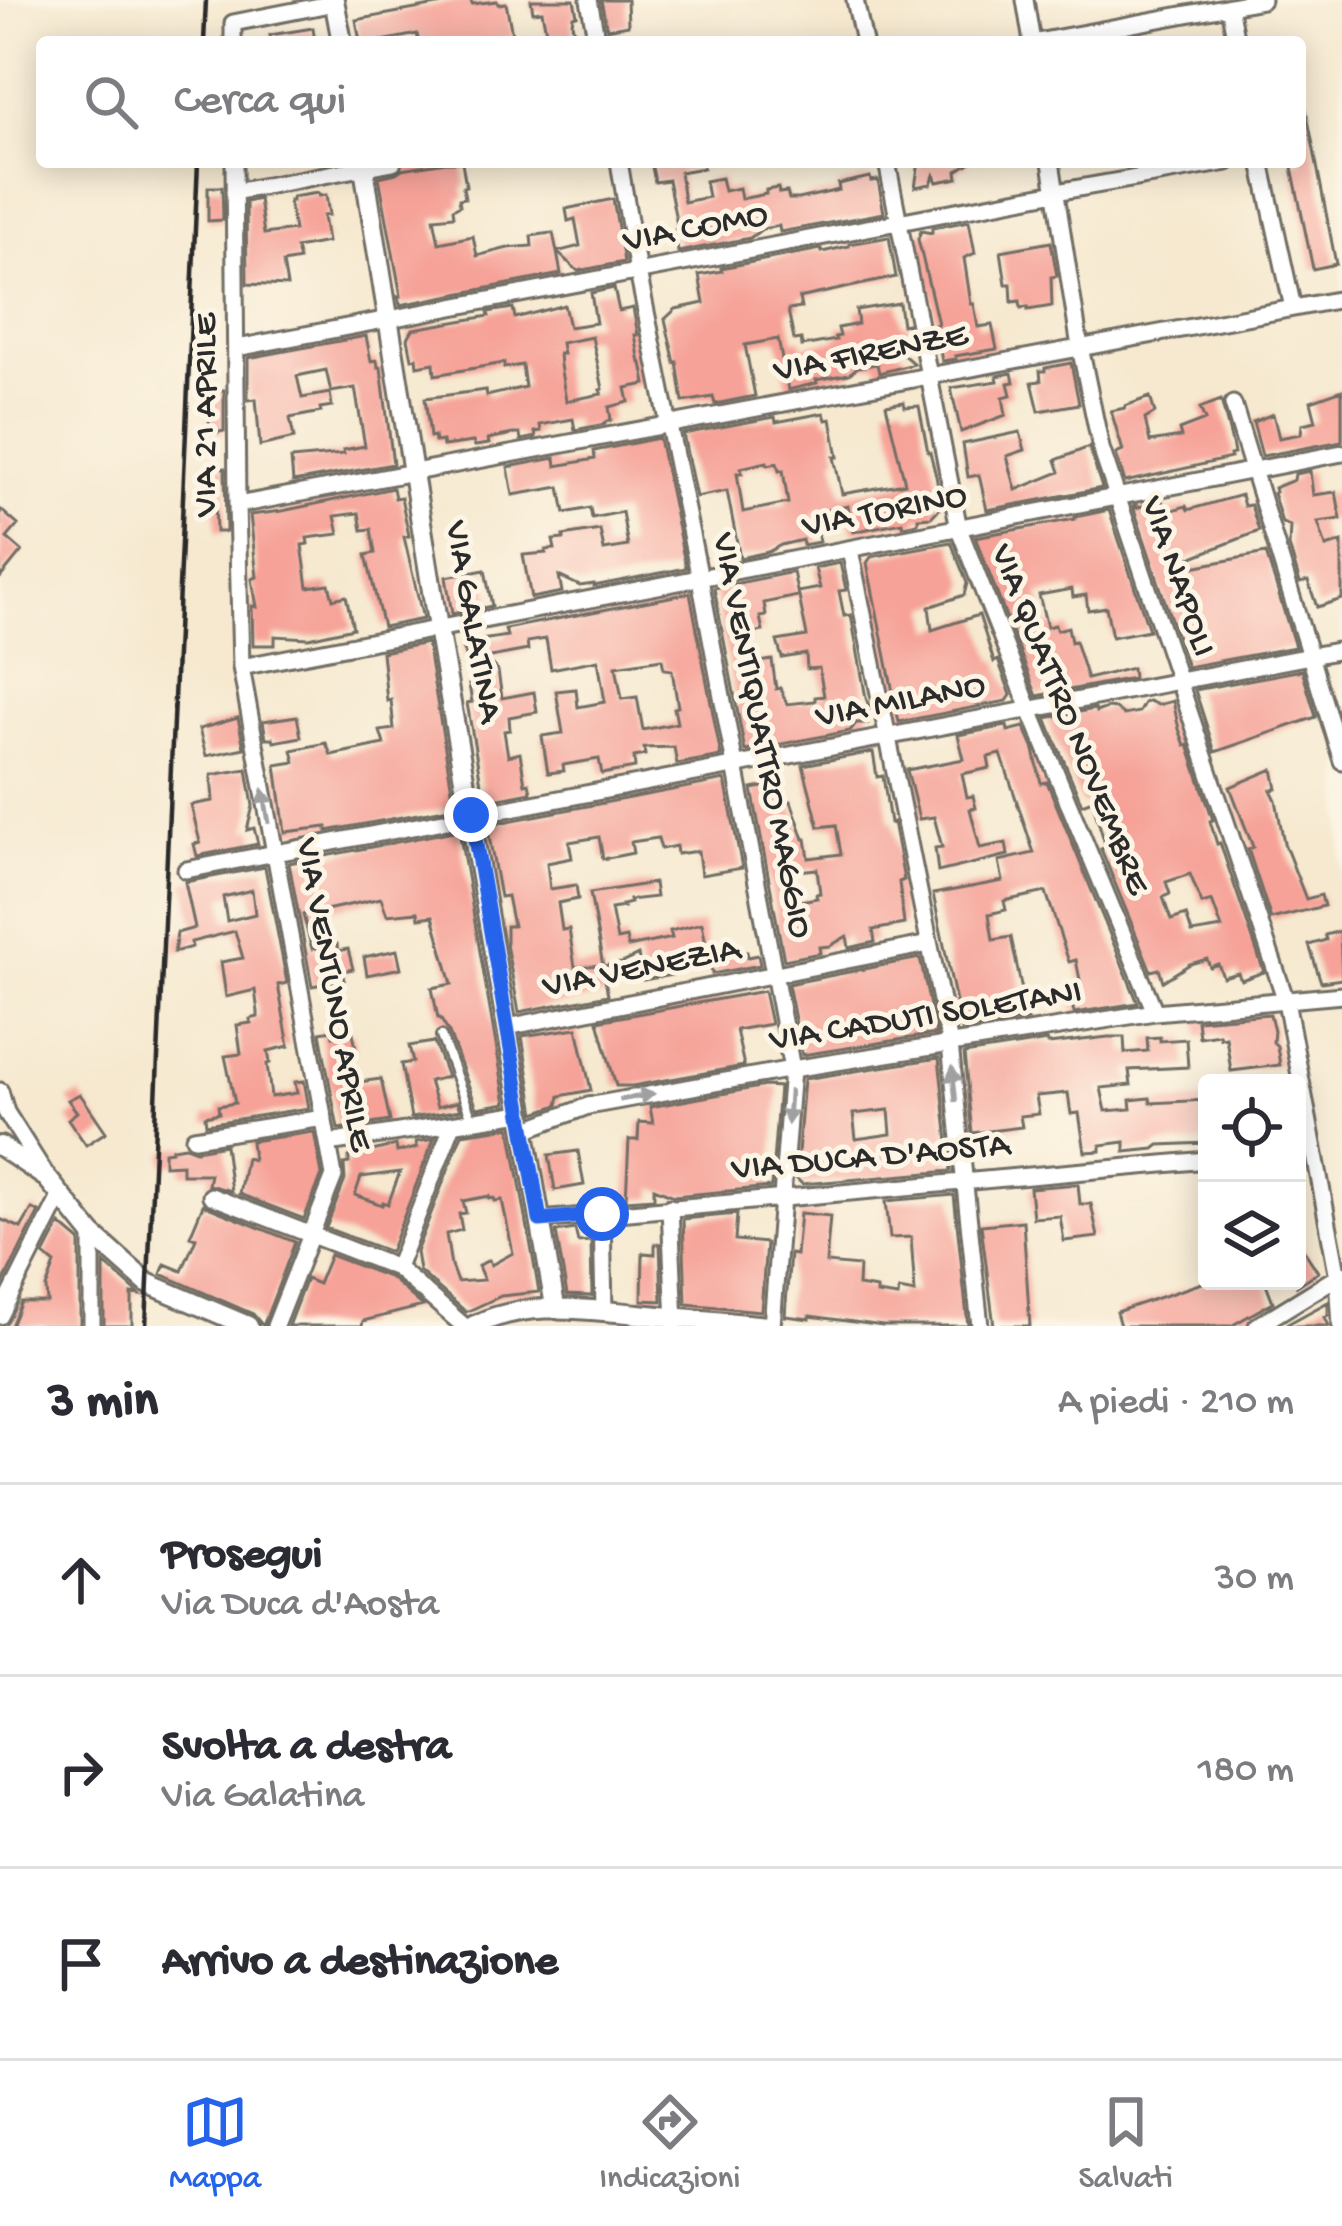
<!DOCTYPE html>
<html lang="it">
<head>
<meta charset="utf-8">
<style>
	:root { --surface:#fff; --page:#f7f7f7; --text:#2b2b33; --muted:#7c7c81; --line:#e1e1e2; --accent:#2563eb }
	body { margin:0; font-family:"Gochi Hand",sans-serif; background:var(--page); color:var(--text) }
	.controls { position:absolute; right:36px; bottom:36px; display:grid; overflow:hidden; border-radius:12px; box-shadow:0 6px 30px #0003 }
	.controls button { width:108px; height:108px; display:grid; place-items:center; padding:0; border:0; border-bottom:3px solid var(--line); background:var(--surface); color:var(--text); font:60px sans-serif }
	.stop { position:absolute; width:36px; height:36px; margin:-27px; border:9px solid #2563eb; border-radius:50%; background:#fff }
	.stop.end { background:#2563eb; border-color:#fff; box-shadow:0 3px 12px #0008 }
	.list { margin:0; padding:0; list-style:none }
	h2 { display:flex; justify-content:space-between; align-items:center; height:156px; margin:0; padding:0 48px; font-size:51px }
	h2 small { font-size:39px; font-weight:400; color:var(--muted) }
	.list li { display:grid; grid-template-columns:78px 1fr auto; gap:36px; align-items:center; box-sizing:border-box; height:192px; padding:0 48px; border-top:3px solid var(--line) }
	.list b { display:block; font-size:45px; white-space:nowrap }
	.list p { margin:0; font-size:39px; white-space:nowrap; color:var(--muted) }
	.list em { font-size:39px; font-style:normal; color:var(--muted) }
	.icon { flex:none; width:66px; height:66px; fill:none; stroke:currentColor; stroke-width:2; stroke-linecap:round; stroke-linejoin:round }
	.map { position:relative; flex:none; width:1342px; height:1326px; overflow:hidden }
	.search { position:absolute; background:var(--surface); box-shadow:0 6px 30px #0003; left:36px; right:36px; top:36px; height:132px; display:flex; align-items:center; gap:30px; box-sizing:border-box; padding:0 42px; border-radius:12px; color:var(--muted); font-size:45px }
	.sheet { height:732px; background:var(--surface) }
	nav { display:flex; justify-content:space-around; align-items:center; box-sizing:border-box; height:168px; border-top:3px solid var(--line); background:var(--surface); font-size:33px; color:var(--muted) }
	nav a { display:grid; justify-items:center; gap:6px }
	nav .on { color:var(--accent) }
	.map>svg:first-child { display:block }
	.building { fill:#f6a298; fill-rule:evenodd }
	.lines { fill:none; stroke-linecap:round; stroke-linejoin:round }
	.service-casing { stroke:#726e65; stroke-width:14 }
	.minor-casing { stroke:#726e65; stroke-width:21 }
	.tertiary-casing { stroke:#726e65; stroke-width:24 }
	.service { stroke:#fff; stroke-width:8 }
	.minor { stroke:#fff; stroke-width:15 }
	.tertiary { stroke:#fff; stroke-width:18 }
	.rail { stroke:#2b2b2b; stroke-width:4.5 }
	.oneway { fill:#a0a0a0 }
	.route { stroke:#2563eb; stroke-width:15 }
	.labels { text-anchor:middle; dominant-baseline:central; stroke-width:10; stroke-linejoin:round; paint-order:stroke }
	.street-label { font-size:36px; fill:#2b2b2b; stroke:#fcf5e5 }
</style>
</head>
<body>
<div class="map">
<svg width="1342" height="1326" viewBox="0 0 1342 1326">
	<rect width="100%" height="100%" fill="#fcf5e5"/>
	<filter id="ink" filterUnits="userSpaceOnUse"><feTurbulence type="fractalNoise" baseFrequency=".00833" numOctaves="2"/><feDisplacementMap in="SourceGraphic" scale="24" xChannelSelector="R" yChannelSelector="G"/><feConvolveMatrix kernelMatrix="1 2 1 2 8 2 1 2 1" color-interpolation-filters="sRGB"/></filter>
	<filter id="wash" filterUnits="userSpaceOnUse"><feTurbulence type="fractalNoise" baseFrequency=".004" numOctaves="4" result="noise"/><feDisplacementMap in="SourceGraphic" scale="48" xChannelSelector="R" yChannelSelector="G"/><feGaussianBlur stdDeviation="2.7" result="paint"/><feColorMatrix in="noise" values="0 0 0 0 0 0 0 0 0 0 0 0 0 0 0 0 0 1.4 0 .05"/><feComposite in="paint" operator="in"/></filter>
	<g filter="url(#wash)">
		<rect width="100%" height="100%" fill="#f6e9d0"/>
		<g id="blocks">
			<path class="building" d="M464 0H471L472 4 497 1 498 4 506 3 513 39 495 42H419L417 34 377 42H360L356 20Z
				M531 0H574L577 15 573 16 572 23 576 42H548L542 11 533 12Z
				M601 0H627L628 25 607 29Z
				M313 28 315 42H271L270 35Z
				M1306 109 1336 264 1313 269 1291 162H1300V110Z
				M446 162H462L466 186 463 187 465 198 459 199 460 205 453 209 454 216 434 218 439 243 473 236 477 256 508 248 532 246 531 236 544 234 553 233 557 252 580 246 575 219 568 221 566 209 613 199 624 262 578 271 557 252 561 274 400 305 398 296H401L379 177 396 173 402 169Z
				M651 162H702L703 168 680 172 684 202 708 197 705 181 721 178 724 191 739 188 741 199 766 194V190L778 188 779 193 787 192 789 199H798L839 190 838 184 870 177 871 181 878 180 884 213 780 232 779 226 762 229 750 238 678 252 675 230H678L668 180 655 182Z
				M919 162H971L957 171 958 178 937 182 934 175 931 184 915 187Z
				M208 187H222L223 220 208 221Z
				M318 193 319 196 326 195 329 215 323 216 327 242 296 248 299 260 283 263 287 286 247 284 246 202 259 199 264 234 294 230 289 201H292V197Z
				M969 221 975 253 964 258 971 304H974L978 327 992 325 997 349 955 356 956 359 942 361 935 325 938 324 918 239 921 231 932 233V228Z
				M889 237 896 277 799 298 801 308 788 310 794 340 801 339 802 346 836 340 835 337 840 336 838 328 858 324 856 310 899 303 902 325 907 324 910 342 893 346 914 364 879 373 877 364 858 367 849 374 816 380 817 383 788 390 778 339 745 345 755 396 715 404 713 397 683 402 677 362 675 363 665 319 676 309 704 303 699 275 722 271 721 268 821 249 822 252 849 246V244Z
				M1051 242 1057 276 1051 277 1052 306 1028 310V307L1021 308 1020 301 1012 302 1011 284H1006L1001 251Z
				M614 288 619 311 633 308 638 335H635L640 363H642L646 384 626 388 629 402 609 407 611 420 605 422V424L575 430 573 419 540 425 541 431 535 432 536 437 521 440 520 434H513L488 439 489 444 475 446 473 442 443 446 442 441 435 442 434 436 430 437 425 398 486 390 487 396 525 387 522 365 504 368V363L435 375 434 363 417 366 416 358 412 359 408 338 413 329 489 316 488 312 513 308 515 318 564 305 569 327 596 323 591 293ZM592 337 603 389 600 390 602 394 566 401 560 365 559 354H563L561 343Z
				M366 336 371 361 377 360 378 367H381L393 464 293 482 291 459 344 454 343 450 365 446 355 388 331 392 326 370 297 376 302 398 330 393 332 406 320 408 321 412 290 418 294 438 260 446 256 399 248 400V358Z
				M1071 363 1079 404 1039 411 1032 382 1041 381 1040 371H1045V368Z
				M1012 373 1014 382 1008 383 1011 395 1003 397 1006 415 961 432 951 388 998 381 997 376Z
				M212 390H224V431L206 435 210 419 213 417Z
				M1342 390V441L1262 456 1253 422 1273 414 1279 438 1301 434 1302 424 1316 421 1311 401Z
				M1150 397 1155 413 1145 419 1150 442 1181 437 1179 430 1205 420 1200 408 1221 400 1232 443 1234 454 1230 455 1231 458 1125 482 1116 454 1123 451 1111 411 1125 408V406Z
				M904 402 905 407 919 406 928 452H930L936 476 938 487H935L939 509 931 517 918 518V523L903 526 902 522 853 532 848 506 818 512 814 513 819 542 803 545 802 540 781 545 768 552 740 558 727 491 696 497 683 434 775 417 776 422 824 413 826 420 831 419 838 457H834L842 494 905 483 886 405ZM767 462 768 465 777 463 779 471 783 470 788 503 743 512 737 473H742L741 468Z
				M1020 432 1025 450 1007 456 1016 490 1060 472 1056 460 1089 447 1102 488 987 510 979 475 968 477 963 444Z
				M659 438 686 568 594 586V584L580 586 559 576 562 592 531 598 523 555 546 553V550L555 549 553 540 564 539 563 536 600 530 604 550 628 546 622 512 592 518 590 508 565 513 560 487 513 495 508 467 555 458 556 466 595 459 594 451Z
				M214 467 225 468 226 532H216Z
				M1310 471 1313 495 1336 492 1341 519 1318 522 1326 547 1342 542V599L1317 607 1308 581 1300 583 1289 546 1290 526 1282 523 1273 493 1275 492 1274 488 1294 480 1295 474Z
				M393 488 395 498 401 497 409 536 404 537 423 619 383 627 366 555 375 553 371 529 362 530 359 513 335 516 339 534 307 538 308 544 302 545 308 587 329 584 333 599 346 596 353 628 309 638 275 636V645H253L252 606 257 607 252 579 257 577 250 515 282 511Z
				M1241 495 1244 506 1251 505 1259 531 1185 560 1187 568 1266 553 1295 647 1187 667 1133 506 1136 505 1135 508 1162 501 1166 512 1186 506 1188 510Z
				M0 509 18 525 7 538 22 551 0 578Z
				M1109 510 1149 630 1112 637 1106 607 1088 610 1086 595 1073 597 1072 589 1039 595 1047 627 1055 625 1057 630 1068 627 1071 642 1075 641 1087 679 1132 668 1133 678 1037 696 975 537 1075 519V517Z
				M951 542 967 583 964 595 929 607 932 630 979 615 994 662 998 660 1011 695 1007 701 899 722 867 563 871 557Z
				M840 563 846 590 839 591 844 616 851 615 866 698 870 709 868 723H856L850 731 745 751 714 588 793 572 798 596 764 603 766 616 760 617 763 631 741 635 747 658 753 657 754 663 772 660 776 689 780 688 787 704 815 701V697L824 696 819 668 807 669 806 654 782 658 777 641 807 636 798 592 820 588 815 568Z
				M485 570 492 606 452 614 446 577Z
				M690 593 721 756 677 764 674 747 644 748 645 755 634 757 635 768 602 774 599 759 563 765 564 771 548 773 542 736 563 733 556 691 576 689 578 707 605 702 598 660 551 669 546 639 527 642 528 650 485 658 498 671 502 698 534 692 537 712 509 717 510 730 504 731 508 756 520 753 525 784 529 783 531 792 484 801 467 703 472 702 469 685H473L462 643 507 636 505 629ZM662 659 664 669 672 670 678 707 674 708 677 723 643 730 637 697 622 699 616 666Z
				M427 643 455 807 327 831V827L285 832 276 765 295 762 292 750 326 743 331 755 384 744 380 731 394 729 391 700 387 701 382 652Z
				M1302 670 1316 717 1215 752 1195 690Z
				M1149 701 1158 705 1173 701 1179 729 1185 745H1188L1213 820 1210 821 1217 844 1220 843 1264 972 1241 980 1238 973 1223 977 1218 964 1210 967 1207 959 1190 964 1163 981 1159 969 1151 971 1101 849 1106 847 1092 800 1082 804 1046 718 1095 709 1096 712 1107 708 1116 709 1124 715 1139 712 1144 703ZM1190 874 1202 904 1212 901 1222 928 1192 933 1186 915 1171 920 1163 897 1170 894 1166 882Z
				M297 716 301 737 274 742 273 738H266L263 721Z
				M238 718 244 748 206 756 199 729Z
				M1007 726 1008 731 1024 727 1034 750 1041 783 1047 782 1138 1003 1074 1013 1071 999 1083 995 1076 960 1069 962 1046 892 1004 901 1006 910 989 914 993 940 1011 937 1028 1020 962 1030 933 894 1003 881 999 861 1034 853 1001 754 988 757 990 768 962 774 967 797 973 796 976 808 970 809 980 848 1006 843 1008 855 938 872 935 848 942 847 934 817 919 819 907 770 964 759 958 735Z
				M873 752 877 777 883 776 890 823 893 822 904 880 899 882 904 924 873 930 875 942 849 948 847 936 830 946 819 947 820 953 784 960 752 789 779 784 784 802 791 801 804 839H806L809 858 841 854 836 825 819 827 803 765ZM817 869 820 893 816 894 817 898 794 902 788 872Z
				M247 769 253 806 247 830 254 828 258 844 197 856 194 844 200 842 191 805 213 801 211 775Z
				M1273 769 1277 789 1271 790 1276 800 1284 843 1306 899 1321 895 1324 906 1271 919 1248 849 1253 847 1230 787Z
				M725 780 742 868 701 875 698 851 677 854 676 846 661 849 658 838 631 842 633 853 603 859 599 837 569 842 572 858 547 863 550 889 576 885 578 899 558 903 562 930 569 929 575 967 602 965 608 995 519 1012 506 944V926H513L507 896 500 897 487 825Z
				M459 830 506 1103 477 1108 449 1033 440 1018H438L432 988 452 984 433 916 419 918 418 912 387 915 381 898 303 915 312 949 337 944 338 951 348 949 353 969 342 971 344 980 312 986 289 863Z
				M265 867 287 983 278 985 289 1046 268 1051 270 1063 267 1064 271 1097 297 1093 295 1082 304 1081 309 1108 206 1124 205 1116 219 1113 218 1106 235 1103 225 1056 241 1054 237 1025 251 1023 250 1019 258 1017V1012L255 990 226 997 221 962 243 958 235 931 191 942 192 947 174 952 177 933 195 928 185 882ZM252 890 255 914 227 921 223 897Z
				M654 883 656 897 629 900 630 903 622 905 623 907 611 909 617 940 626 938 628 947 672 938 670 931 702 923 709 960 670 967 672 975 643 980 638 955 622 963 603 966 590 893Z
				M1340 931 1342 979 1321 982 1309 945 1326 940 1325 935Z
				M735 948 740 952H747L748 957 758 955 760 965 712 974 708 952Z
				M397 950 401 968 367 975 364 957Z
				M920 958 936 1034 802 1055 788 984Z
				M764 991 771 1024 736 1030 744 1066 632 1086H616L598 1021Z
				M1270 1014 1274 1031 1273 1042 1277 1046 1280 1065 1231 1071 1226 1037 1220 1038 1219 1034 1199 1037 1197 1020Z
				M577 1028 591 1090 560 1096 558 1105 535 1113 522 1036Z
				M332 1030 333 1036 353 1033 356 1048 346 1050 351 1083 381 1079 390 1121 338 1129 320 1032Z
				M1108 1037H1124L1125 1053 1148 1051 1147 1038 1160 1037V1041L1186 1039 1188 1067 1129 1070 1131 1085 1101 1088 1106 1111 1131 1109 1130 1100 1150 1098 1151 1103 1207 1100V1143L1159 1145 1154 1149 1125 1152V1142L1101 1145V1151L1085 1152 1079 1113 1071 1114 1068 1093 1036 1096 1039 1114 1020 1116 1022 1127 972 1133 964 1054 1047 1041 1048 1044Z
				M434 1042 447 1077 429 1081 437 1107 457 1102 460 1110 411 1118 401 1064 413 1062 409 1046Z
				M939 1058 951 1171 802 1184 796 1178 804 1079ZM889 1110 891 1134 856 1139 853 1114Z
				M765 1086 779 1087 771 1187 674 1196 654 1188V1198L626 1200 629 1140H638L639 1122 653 1123 650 1107Z
				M80 1094 106 1132 86 1145 68 1119 77 1112 68 1100Z
				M510 1127 539 1292 501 1296 466 1312 419 1271 416 1252 462 1134ZM489 1196V1199L494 1198 495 1201 502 1200 513 1253 491 1265 489 1260 478 1266 484 1280 457 1282 451 1266 446 1234 462 1230 459 1214 466 1213 463 1201Z
				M314 1132 322 1175 304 1219 239 1194 246 1158 253 1160 251 1141Z
				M434 1139 390 1252 326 1228 345 1180 344 1164 349 1163V1157L396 1145 397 1152 417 1148 416 1142ZM400 1172 388 1204 383 1202 382 1205 355 1195 361 1177Z
				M225 1145 231 1191 208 1185 210 1174H182V1164L164 1165V1152L172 1151V1148L185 1146 196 1150Z
				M578 1151 584 1185 555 1190 549 1155Z
				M1078 1184 1080 1204H1091L1098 1237 1064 1241 1060 1216 1033 1218 1030 1188Z
				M954 1195 968 1326H883L810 1316V1319L785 1316 790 1254 796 1255 800 1213 830 1216 826 1263 859 1266 858 1286 877 1289V1294L898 1297 899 1290 915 1293 911 1237 890 1238 886 1201Z
				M203 1205 295 1242 263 1326 253 1314 161 1274 165 1264 182 1271 196 1238 190 1236Z
				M32 1209 39 1212 0 1289V1219L21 1228Z
				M737 1214 735 1240 766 1243 761 1311 686 1304 683 1219Z
				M1023 1221 1030 1326H994L981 1225Z
				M60 1224 80 1241V1326H11L21 1302H47L46 1288 55 1264 44 1255Z
				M575 1229 578 1242 591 1241 592 1296 567 1295 556 1232Z
				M1297 1240 1318 1272 1297 1286Z
				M655 1244H660L662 1301 642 1300 643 1253 655 1254Z
				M330 1255 391 1278 423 1306 363 1321 362 1326H288L306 1279 318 1284Z
				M104 1263 140 1295 132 1294V1326H104Z
				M1208 1281H1265L1273 1302 1231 1326H1120L1116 1312Z
				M1328 1302V1315L1325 1317 1329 1326H1284Z"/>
		</g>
	</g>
	<g filter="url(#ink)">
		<use href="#blocks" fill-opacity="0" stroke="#726e65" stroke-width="3"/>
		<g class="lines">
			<defs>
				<path id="service" d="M441 1036 472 1119"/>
				<path id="minor" d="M589 0 597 42
					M855 0 864 42
					M1025 0 1032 42
					M1229 6 1236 42
					M233 42V23L335 3
					M1037 42 1262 0
					M234 162 237 505 241 667 334 1176 275 1326
					M619 162 638 272 700 579 792 1069 772 1326
					M887 162 959 529 1030 710 1155 1012
					M1051 162 1080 347 1101 448 1286 1001 1338 1277 1341 1326
					M1261 162 1293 308
					M234 192 393 162
					M237 348 1056 192 1228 162
					M1233 404 1342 761
					M237 505 1342 299
					M850 550 950 1045 980 1326
					M241 667 1342 453
					M186 870 1342 650
					M507 1027 929 944
					M0 1091 6 1112 44 1172
					M525 1130 588 1106 792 1069 1155 1012 1342 995
					M194 1138 324 1118
					M328 1143 522 1113
					M211 1196 397 1268 464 1326
					M670 1207 675 1324
					M602 1214 604 1311
					M540 1220 1207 1160
					M92 1234V1326
					M397 1268 453 1124
					M0 1316 60 1197
					M1257 1326 1342 1274"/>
				<path id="tertiary" d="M334 0 342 42
					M363 162 438 628 555 1306
					M0 1146 47 1178 92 1234 147 1283 248 1326
					M473 1326C525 1300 581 1309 638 1314 681 1318 724 1322 768 1326"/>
			</defs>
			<use href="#service" class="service-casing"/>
			<use href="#minor" class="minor-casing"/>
			<use href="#tertiary" class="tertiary-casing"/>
			<use href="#service" class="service"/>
			<use href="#minor" class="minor"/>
			<use href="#tertiary" class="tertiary"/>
			<path class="rail" d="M204 42 206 0
				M146 1326 198 162"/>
		</g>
		<defs><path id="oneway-solid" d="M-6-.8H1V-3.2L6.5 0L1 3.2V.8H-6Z" transform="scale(3)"/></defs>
		<g class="oneway">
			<use href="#oneway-solid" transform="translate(266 806) rotate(-100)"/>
			<use href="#oneway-solid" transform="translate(954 1084) rotate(-96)"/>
			<use href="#oneway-solid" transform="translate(637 1097) rotate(-10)"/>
			<use href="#oneway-solid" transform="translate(789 1107) rotate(94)"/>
		</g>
	</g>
	<g class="lines" filter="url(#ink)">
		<path class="route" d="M471 815 540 1220 602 1214"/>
	</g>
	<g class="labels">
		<g class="street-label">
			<text transform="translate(696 230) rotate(-11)">VIA COMO</text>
			<text transform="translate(871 355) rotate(-11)">VIA FIRENZE</text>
			<text transform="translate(207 415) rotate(-90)">VIA 21 APRILE</text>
			<text transform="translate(885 513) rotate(-11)">VIA TORINO</text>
			<text transform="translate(1176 577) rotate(71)">VIA NAPOLI</text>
			<text transform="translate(471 622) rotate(80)">VIA GALATINA</text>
			<text transform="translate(901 703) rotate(-11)">VIA MILANO</text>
			<text transform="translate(1068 720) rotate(68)">VIA QUATTRO NOVEMBRE</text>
			<text transform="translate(760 736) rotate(79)">VIA VENTIQUATTRO MAGGIO</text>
			<text transform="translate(642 970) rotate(-11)">VIA VENEZIA</text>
			<text transform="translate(332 995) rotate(80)">VIA VENTUNO APRILE</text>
			<text transform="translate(926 1018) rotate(-9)">VIA CADUTI SOLETANI</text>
			<text transform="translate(871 1159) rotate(-5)">VIA DUCA D'AOSTA</text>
		</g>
	</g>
</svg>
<div class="controls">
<button><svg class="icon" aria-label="locate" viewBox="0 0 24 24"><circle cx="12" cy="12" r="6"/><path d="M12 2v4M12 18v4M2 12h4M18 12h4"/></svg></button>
<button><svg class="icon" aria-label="layers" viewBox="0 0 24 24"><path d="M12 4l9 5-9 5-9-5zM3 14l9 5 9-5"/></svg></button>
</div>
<div class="stop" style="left:602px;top:1214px"></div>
<div class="stop end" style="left:471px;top:815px"></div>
<div class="search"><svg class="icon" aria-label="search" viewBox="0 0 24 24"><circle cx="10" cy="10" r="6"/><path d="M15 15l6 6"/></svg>Cerca qui</div>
</div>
<section class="sheet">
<h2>3 min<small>A piedi · 210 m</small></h2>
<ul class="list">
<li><svg class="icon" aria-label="ahead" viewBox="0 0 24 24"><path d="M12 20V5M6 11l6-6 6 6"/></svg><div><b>Prosegui</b><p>Via Duca d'Aosta</p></div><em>30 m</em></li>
<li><svg class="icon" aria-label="right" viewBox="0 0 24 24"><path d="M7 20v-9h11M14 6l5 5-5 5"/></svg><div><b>Svolta a destra</b><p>Via Galatina</p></div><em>180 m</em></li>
<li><svg class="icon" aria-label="arrive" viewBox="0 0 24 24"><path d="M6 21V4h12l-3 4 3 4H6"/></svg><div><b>Arrivo a destinazione</b></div></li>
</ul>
</section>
<nav>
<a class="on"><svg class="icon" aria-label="map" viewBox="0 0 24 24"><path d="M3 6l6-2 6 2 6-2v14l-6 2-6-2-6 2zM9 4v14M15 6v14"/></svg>Mappa</a>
<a><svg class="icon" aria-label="directions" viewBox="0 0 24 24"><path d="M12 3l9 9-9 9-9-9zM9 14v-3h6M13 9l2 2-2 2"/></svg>Indicazioni</a>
<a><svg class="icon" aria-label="saved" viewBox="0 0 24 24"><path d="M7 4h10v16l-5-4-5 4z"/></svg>Salvati</a>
</nav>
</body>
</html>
